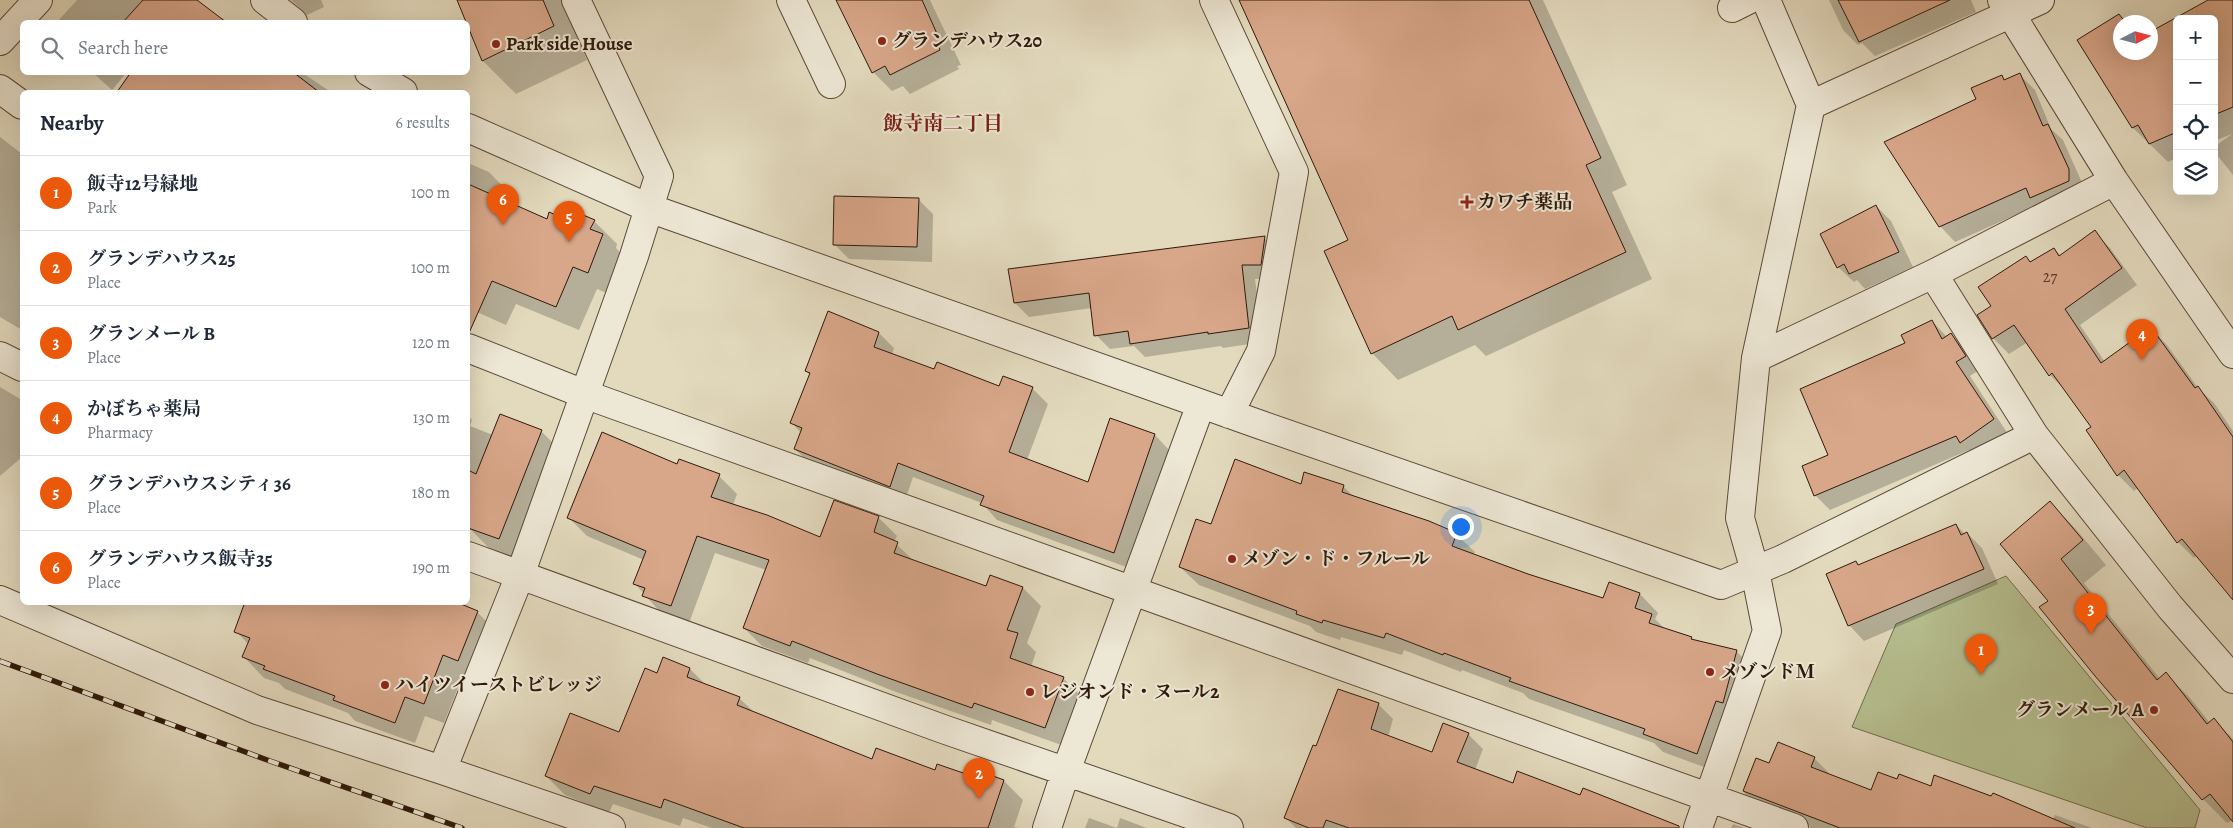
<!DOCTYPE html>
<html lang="en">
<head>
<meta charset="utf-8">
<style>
	:root { --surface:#fff; --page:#f2f2f3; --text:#1f2937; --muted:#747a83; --line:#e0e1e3; --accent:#ea580c }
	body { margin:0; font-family:Alegreya,"Noto Serif JP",serif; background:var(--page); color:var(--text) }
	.controls { position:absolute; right:15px; top:15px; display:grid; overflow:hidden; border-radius:8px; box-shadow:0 5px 20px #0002 }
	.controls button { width:45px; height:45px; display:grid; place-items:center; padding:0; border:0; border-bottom:1px solid var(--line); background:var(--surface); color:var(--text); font:25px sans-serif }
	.compass { position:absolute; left:2113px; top:15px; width:45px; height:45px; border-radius:50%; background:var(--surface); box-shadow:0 5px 20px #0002; rotate:84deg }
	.you { position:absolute; left:1460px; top:526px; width:18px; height:18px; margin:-12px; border:4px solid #fff; border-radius:50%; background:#1a73e8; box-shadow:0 0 0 8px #1a73e833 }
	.badge { display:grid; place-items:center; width:32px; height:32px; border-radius:50%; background:var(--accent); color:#fff; font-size:16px; font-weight:700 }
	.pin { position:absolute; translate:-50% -41px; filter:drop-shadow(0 1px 2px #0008) }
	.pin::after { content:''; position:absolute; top:26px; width:18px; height:15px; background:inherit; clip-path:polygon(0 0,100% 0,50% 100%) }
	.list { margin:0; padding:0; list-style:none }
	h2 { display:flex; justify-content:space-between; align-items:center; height:65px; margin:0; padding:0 20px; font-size:21px }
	h2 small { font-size:16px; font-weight:400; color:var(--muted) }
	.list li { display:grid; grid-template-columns:32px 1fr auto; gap:15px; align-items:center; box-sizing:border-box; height:75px; padding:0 20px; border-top:1px solid var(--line) }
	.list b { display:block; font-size:19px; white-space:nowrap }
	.list p { margin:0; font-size:16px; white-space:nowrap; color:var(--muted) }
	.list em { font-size:16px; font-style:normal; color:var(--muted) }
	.icon { flex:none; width:28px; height:28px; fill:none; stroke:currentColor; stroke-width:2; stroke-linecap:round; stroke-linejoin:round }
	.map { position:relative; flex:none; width:2233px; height:828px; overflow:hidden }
	.search { position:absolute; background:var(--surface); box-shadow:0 5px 20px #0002; left:20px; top:20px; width:450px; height:55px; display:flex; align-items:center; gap:12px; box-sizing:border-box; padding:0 18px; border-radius:8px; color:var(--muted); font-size:19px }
	.panel { position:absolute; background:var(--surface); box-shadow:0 5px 20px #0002; left:20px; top:90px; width:450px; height:515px; border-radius:8px }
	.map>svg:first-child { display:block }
	.green { fill:#b6bf90; stroke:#726c4e }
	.shadow { fill:#0003 }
	.building { fill:#d8a689; stroke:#2f190b }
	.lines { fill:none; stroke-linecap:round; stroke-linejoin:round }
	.minor-casing { stroke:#5c4938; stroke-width:30 }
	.minor { stroke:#ede7d5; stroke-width:28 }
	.rail-casing { stroke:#2f190b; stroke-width:5.5 }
	.rail { stroke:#ede7d5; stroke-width:4; stroke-dasharray:11; stroke-linecap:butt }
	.poi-dot { fill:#8f2418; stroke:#ede7d5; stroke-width:2 }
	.labels { text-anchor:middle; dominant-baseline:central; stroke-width:4; stroke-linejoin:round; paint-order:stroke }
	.number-label { font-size:16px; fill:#593c2a }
	.poi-label { font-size:19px; font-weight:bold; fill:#2f190b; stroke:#ede7d5; text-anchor:start }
	.neighbourhood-label { font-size:20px; font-weight:bold; fill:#7a1f14; stroke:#ede7d5 }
</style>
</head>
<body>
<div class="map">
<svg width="2233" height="828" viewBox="0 0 2233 828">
	<rect width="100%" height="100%" fill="#e3dabe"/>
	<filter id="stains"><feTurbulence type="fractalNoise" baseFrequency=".004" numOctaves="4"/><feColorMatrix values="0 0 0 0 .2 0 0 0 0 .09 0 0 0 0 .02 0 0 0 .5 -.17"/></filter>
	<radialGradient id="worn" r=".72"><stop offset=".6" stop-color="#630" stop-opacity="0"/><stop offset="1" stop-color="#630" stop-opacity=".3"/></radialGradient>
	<path class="green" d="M2006 576 2200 810 2195 828H2147L1852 727 1896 624Z"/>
	<path class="shadow" d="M77 0H190L191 1 172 22H57Z
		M291 0H321L324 7 307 15Z
		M459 0H562L587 60 516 94 483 61Z
		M837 0H930L961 65 957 66 959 69 910 94 903 86 892 91 873 72Z
		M1240 0H1543L1627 185 1612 192 1652 279 1486 356 1475 345 1398 380 1372 353 1350 240Z
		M1829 0H1971L1976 12 1875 56 1862 43 1858 45 1843 30Z
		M2210 0H2233V175L2214 151V147L2232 134 2214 141V19H2177V158L2168 162 2133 128 2079 40 2119 15 2127 22H2120V52H2150V33Z
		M206 10 223 22H197Z
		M92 72H127L112 90Z
		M160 72H301L331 92H146Z
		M2020 75 2035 90 2051 129 2063 140 2083 185 1955 242 1940 226 1977 100 2002 77 2006 81Z
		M0 137 22 154V330L0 317Z
		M468 163 489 172 512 196 509 203 547 220 594 221 617 244 616 248 626 259 611 295 597 289 579 330 516 304 506 325 468 308Z
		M918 199 933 214 932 262 849 259 834 244Z
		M1876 206 1891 221 1913 267 1865 289 1857 280 1854 282 1838 267Z
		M2094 232 2110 248 2137 285 2080 325 2105 362 2151 329 2167 345 2198 388 2214 403 2233 431V598L2198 555 2194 558 2178 542 2138 488 2134 491 2118 475 2092 428 2066 391 2050 375 2028 342 2009 354 1993 338 1992 307 2026 257 2031 263 2054 249 2061 256Z
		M1264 238 1278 252 1275 278 1255 279 1263 342 1223 348 1221 346 1145 357 1134 346 1110 349 1096 335 1092 308 1029 317 1015 303Z
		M1932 321 1947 337 1951 334 1966 349 1979 370 1970 376 2008 434 1975 456 1969 450 1830 510 1816 496 1803 467 1830 456 1906 344Z
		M879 333 894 348 892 355 934 371 1000 388 1004 378 1033 389 1048 404 1027 460 1088 483 1110 420 1155 435 1170 451 1129 568 997 520 982 503 913 477 905 501 810 464 795 449 801 433 792 423 810 375 806 371Z
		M0 387 22 400V457L0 476Z
		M468 415 472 420 470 426 493 435 541 431 564 454 522 562 491 550 468 527Z
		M678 466 719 476 737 494 733 505 821 539 835 502 879 518 897 536 894 542 915 562 986 588 991 576 1023 588 1041 606 1027 643 1036 652 1031 667 1063 678 1081 696 1064 746 992 720 991 725 896 692 810 658 808 663 762 646 744 628 766 570 715 553 689 623 662 614 635 584 644 560 587 536 569 518Z
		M1301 485 1343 486 1354 497 1456 534 1475 552 1473 555 1604 600 1609 584 1640 594 1658 613 1655 619 1666 630 1694 641 1736 651 1754 669 1715 771 1663 752 1654 743 1529 699 1523 693 1462 670 1461 672 1404 650 1402 655 1341 637 1340 640 1316 632 1310 626 1199 585 1180 567 1211 526Z
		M2050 503 2074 527 2106 565 2084 583 2160 679 2166 674 2190 698 2210 723 2214 720 2233 739V820L2227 823 2203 799 2096 675 2049 601Z
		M1956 525 1965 534 1967 533 1982 548 1998 584 1864 641 1849 625 1859 566Z
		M477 612 498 633 478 681 463 675 444 723 425 716 415 743 355 721 348 713 285 689 279 683 264 678 244 657 248 644 236 631Z
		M690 669 707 686 739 698 756 714 872 760 935 772 1004 781 1023 800 1014 827 1018 828H712L683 818 680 826 613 804 609 813 565 795 546 776 620 734 658 675Z
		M1378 704 1393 719 1388 737 1433 754 1468 734 1483 749 1475 770 1513 784 1581 796 1676 828H1296L1285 817 1317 748Z
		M1814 758 1829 773 1828 775 1872 792 1898 781 1931 787 2053 819 2055 815 2092 828H1810V826L1759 807 1744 793 1756 760 1769 765Z
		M1089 818 1117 828 1120 818 1147 828H1085Z
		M1733 824 1744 828H1731Z"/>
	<path class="building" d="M143 0H197L226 22H123Z
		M457 0H543L554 26 482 61Z
		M836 0H922L942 45 939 47 940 50 890 75 885 66 872 73Z
		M1239 0H1529L1601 158 1586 165 1626 252 1458 330 1452 316 1371 354 1324 251 1348 240Z
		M1838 0H1950L1859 42Z
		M2208 0H2233V107L2214 115V19H2177V132L2149 144 2138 125 2132 128 2077 40 2119 14 2125 22H2120V52H2150V32Z
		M131 72H293L319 92H117Z
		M2020 73 2043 126 2048 124 2069 169V181L2030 198 2026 188 1939 227 1884 142 1976 99 1971 88 2002 75 2004 80Z
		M468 184 547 219 549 212 565 219 569 209 595 220 590 229 603 234 588 273 573 267 556 307 492 281 469 333H468Z
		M834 196 919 198 917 247 833 245Z
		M1876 205 1899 252 1849 274 1844 264 1837 268 1820 234Z
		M2095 230 2122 268 2065 309 2101 363 2151 327 2195 388 2198 386 2233 437V600L2182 539 2177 543 2124 470 2117 476 2086 430 2091 427 2052 373 2049 376 2014 325 1992 339 1977 315 1991 306 1978 287 2026 256 2030 262 2054 248 2059 256Z
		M1265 236 1261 265H1242L1249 328 1208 334V332L1130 344 1128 331 1094 336 1089 293 1014 303 1008 269Z
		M828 311 879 332 874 347 934 369 937 362 999 386 1003 376 1033 387 1009 452 1088 482 1110 418 1155 434 1114 553 980 505 984 496 898 463 890 487 794 449 802 428 790 423 810 373 805 371Z
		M1932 320 1942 339 1951 333 1966 356 1956 362 1994 419 1960 443 1956 436 1814 496 1802 466 1828 455 1800 389 1905 343 1901 335Z
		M500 414 542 430 499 539 468 528V470L476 474Z
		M602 432 677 464 679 459 720 474 711 497 767 515 820 537 834 500 879 516 874 532 898 542 894 553 986 586 990 575 1023 587 1007 630 1018 633 1010 658 1064 677 1045 728 974 703 972 708 877 674 792 641 790 646 743 628 769 560 697 536 671 606 642 596 645 588 633 584 646 551 567 518Z
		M1235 459 1301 484 1304 472 1344 485 1342 492 1429 521 1457 533 1452 546 1528 574 1603 598 1609 582 1640 593 1635 608 1652 614 1649 623 1692 637 1691 639 1737 650 1723 703 1716 701 1697 754 1643 734 1645 729 1509 681 1511 678 1444 653 1443 655 1386 633 1384 638 1323 620 1322 623 1296 614 1297 611 1179 567 1196 519 1211 524Z
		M2050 501 2083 540 2061 559 2157 680 2166 672 2207 724 2214 718 2233 742V822L2210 794 2202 800 2095 676 2039 607 2048 601 2000 544Z
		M1956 524 1961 535 1967 532 1984 569 1848 626 1826 574 1856 561 1858 565Z
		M245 602H456L478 611 458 661 443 655 424 704 405 697 395 723 333 700 335 696 263 669 265 666 242 657 250 638 234 632Z
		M663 657 690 668 687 677 740 697 737 705 872 759 876 748 935 770 937 764 969 775 971 768 1004 780 988 828H744L664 799 661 808 594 786 590 794 545 776 570 713 619 732 645 668 657 673Z
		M1338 689 1379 703 1371 729 1432 752 1443 723 1469 733 1457 762 1513 783 1517 771 1580 795 1583 788 1679 826V828H1349L1326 820 1323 828H1309L1284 818 1313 745 1316 746Z
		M1778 742 1815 757 1811 767 1871 790 1878 772 1897 779 1899 774 1931 786 1934 775 1991 796 1993 793 2075 828H1840L1743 791 1756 758 1769 763Z"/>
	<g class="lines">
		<defs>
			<path id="minor" d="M265 0 293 22
				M791 0 831 84
				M1214 0 1294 172 1261 351 1229 414
				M2002 0 2114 181 2233 354
				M1732 8 1748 0
				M0 41 38 0
				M369 72 403 92
				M0 89 22 105
				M1811 105 2040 0
				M468 128 649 208 1261 425 1721 585 1783 559 2034 435
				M1933 274 2034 435 2170 607 2233 679
				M468 348 584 394 1794 828
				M0 356 22 367
				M1756 358 1933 274 2114 181
				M468 556 943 729 1229 828
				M0 600 257 710 442 770 611 828
				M442 770 520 575 634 256 659 176 576 0
				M1047 828 1066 771 1201 404
				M1698 828 1767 631 1755 571 1740 518 1756 358 1811 105 1766 0"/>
		</defs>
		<use href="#minor" class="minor-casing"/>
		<use href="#minor" class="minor"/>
		<defs>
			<path id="rail" d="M0 661 270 761 462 828"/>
		</defs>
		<use href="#rail" class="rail-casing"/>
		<use href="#rail" class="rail"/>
	</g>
	<g class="poi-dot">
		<circle cx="882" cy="41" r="5"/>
		<circle cx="496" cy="44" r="5"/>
		<path d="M1464.5 194.5h5v5h5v5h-5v5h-5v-5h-5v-5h5z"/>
		<circle cx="1232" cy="559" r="5"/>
		<circle cx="1710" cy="672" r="5"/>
		<circle cx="385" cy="685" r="5"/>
		<circle cx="1030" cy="692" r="5"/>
		<circle cx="2154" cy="710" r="5"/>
	</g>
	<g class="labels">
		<g class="number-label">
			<text x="2050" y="277">27</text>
		</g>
		<g class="poi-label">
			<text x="892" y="41">グランデハウス20</text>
			<text x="506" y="44">Park side House</text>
			<text x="1477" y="202">カワチ薬品</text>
			<text x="1242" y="559">メゾン・ド・フルール</text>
			<text x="1720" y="672">メゾンドＭ</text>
			<text x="395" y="685">ハイツイーストビレッジ</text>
			<text x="1040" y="692">レジオンド・ヌール2</text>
			<text x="2144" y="710" text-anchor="end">グランメール A</text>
		</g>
		<g class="neighbourhood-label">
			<text x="943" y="123">飯寺南二丁目</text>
		</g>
	</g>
	<rect width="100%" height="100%" filter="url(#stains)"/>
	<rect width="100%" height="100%" fill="url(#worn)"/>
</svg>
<div class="controls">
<button>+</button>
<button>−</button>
<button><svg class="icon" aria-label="locate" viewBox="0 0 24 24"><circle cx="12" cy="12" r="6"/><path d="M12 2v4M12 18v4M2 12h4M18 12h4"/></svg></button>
<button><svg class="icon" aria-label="layers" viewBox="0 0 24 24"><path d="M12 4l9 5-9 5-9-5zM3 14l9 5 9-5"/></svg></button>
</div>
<svg class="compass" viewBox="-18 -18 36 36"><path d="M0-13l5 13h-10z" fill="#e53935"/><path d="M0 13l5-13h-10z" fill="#747a83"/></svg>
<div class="you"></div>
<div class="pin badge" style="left:1981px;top:675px">1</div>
<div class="pin badge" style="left:979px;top:799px">2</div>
<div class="pin badge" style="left:2091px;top:634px">3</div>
<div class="pin badge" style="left:2142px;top:360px">4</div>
<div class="pin badge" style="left:569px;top:242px">5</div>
<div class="pin badge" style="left:503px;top:225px">6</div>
<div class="search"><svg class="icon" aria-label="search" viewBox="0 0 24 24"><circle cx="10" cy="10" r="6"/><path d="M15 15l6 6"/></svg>Search here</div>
<section class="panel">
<h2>Nearby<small>6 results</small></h2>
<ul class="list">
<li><span class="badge">1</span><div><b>飯寺12号緑地</b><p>Park</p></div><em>100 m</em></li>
<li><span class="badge">2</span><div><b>グランデハウス25</b><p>Place</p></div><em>100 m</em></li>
<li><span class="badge">3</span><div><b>グランメール B</b><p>Place</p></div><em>120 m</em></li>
<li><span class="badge">4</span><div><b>かぼちゃ薬局</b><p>Pharmacy</p></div><em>130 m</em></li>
<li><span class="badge">5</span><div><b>グランデハウスシティ36</b><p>Place</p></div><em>180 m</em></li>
<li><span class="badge">6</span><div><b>グランデハウス飯寺35</b><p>Place</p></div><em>190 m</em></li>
</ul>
</section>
</div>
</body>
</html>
